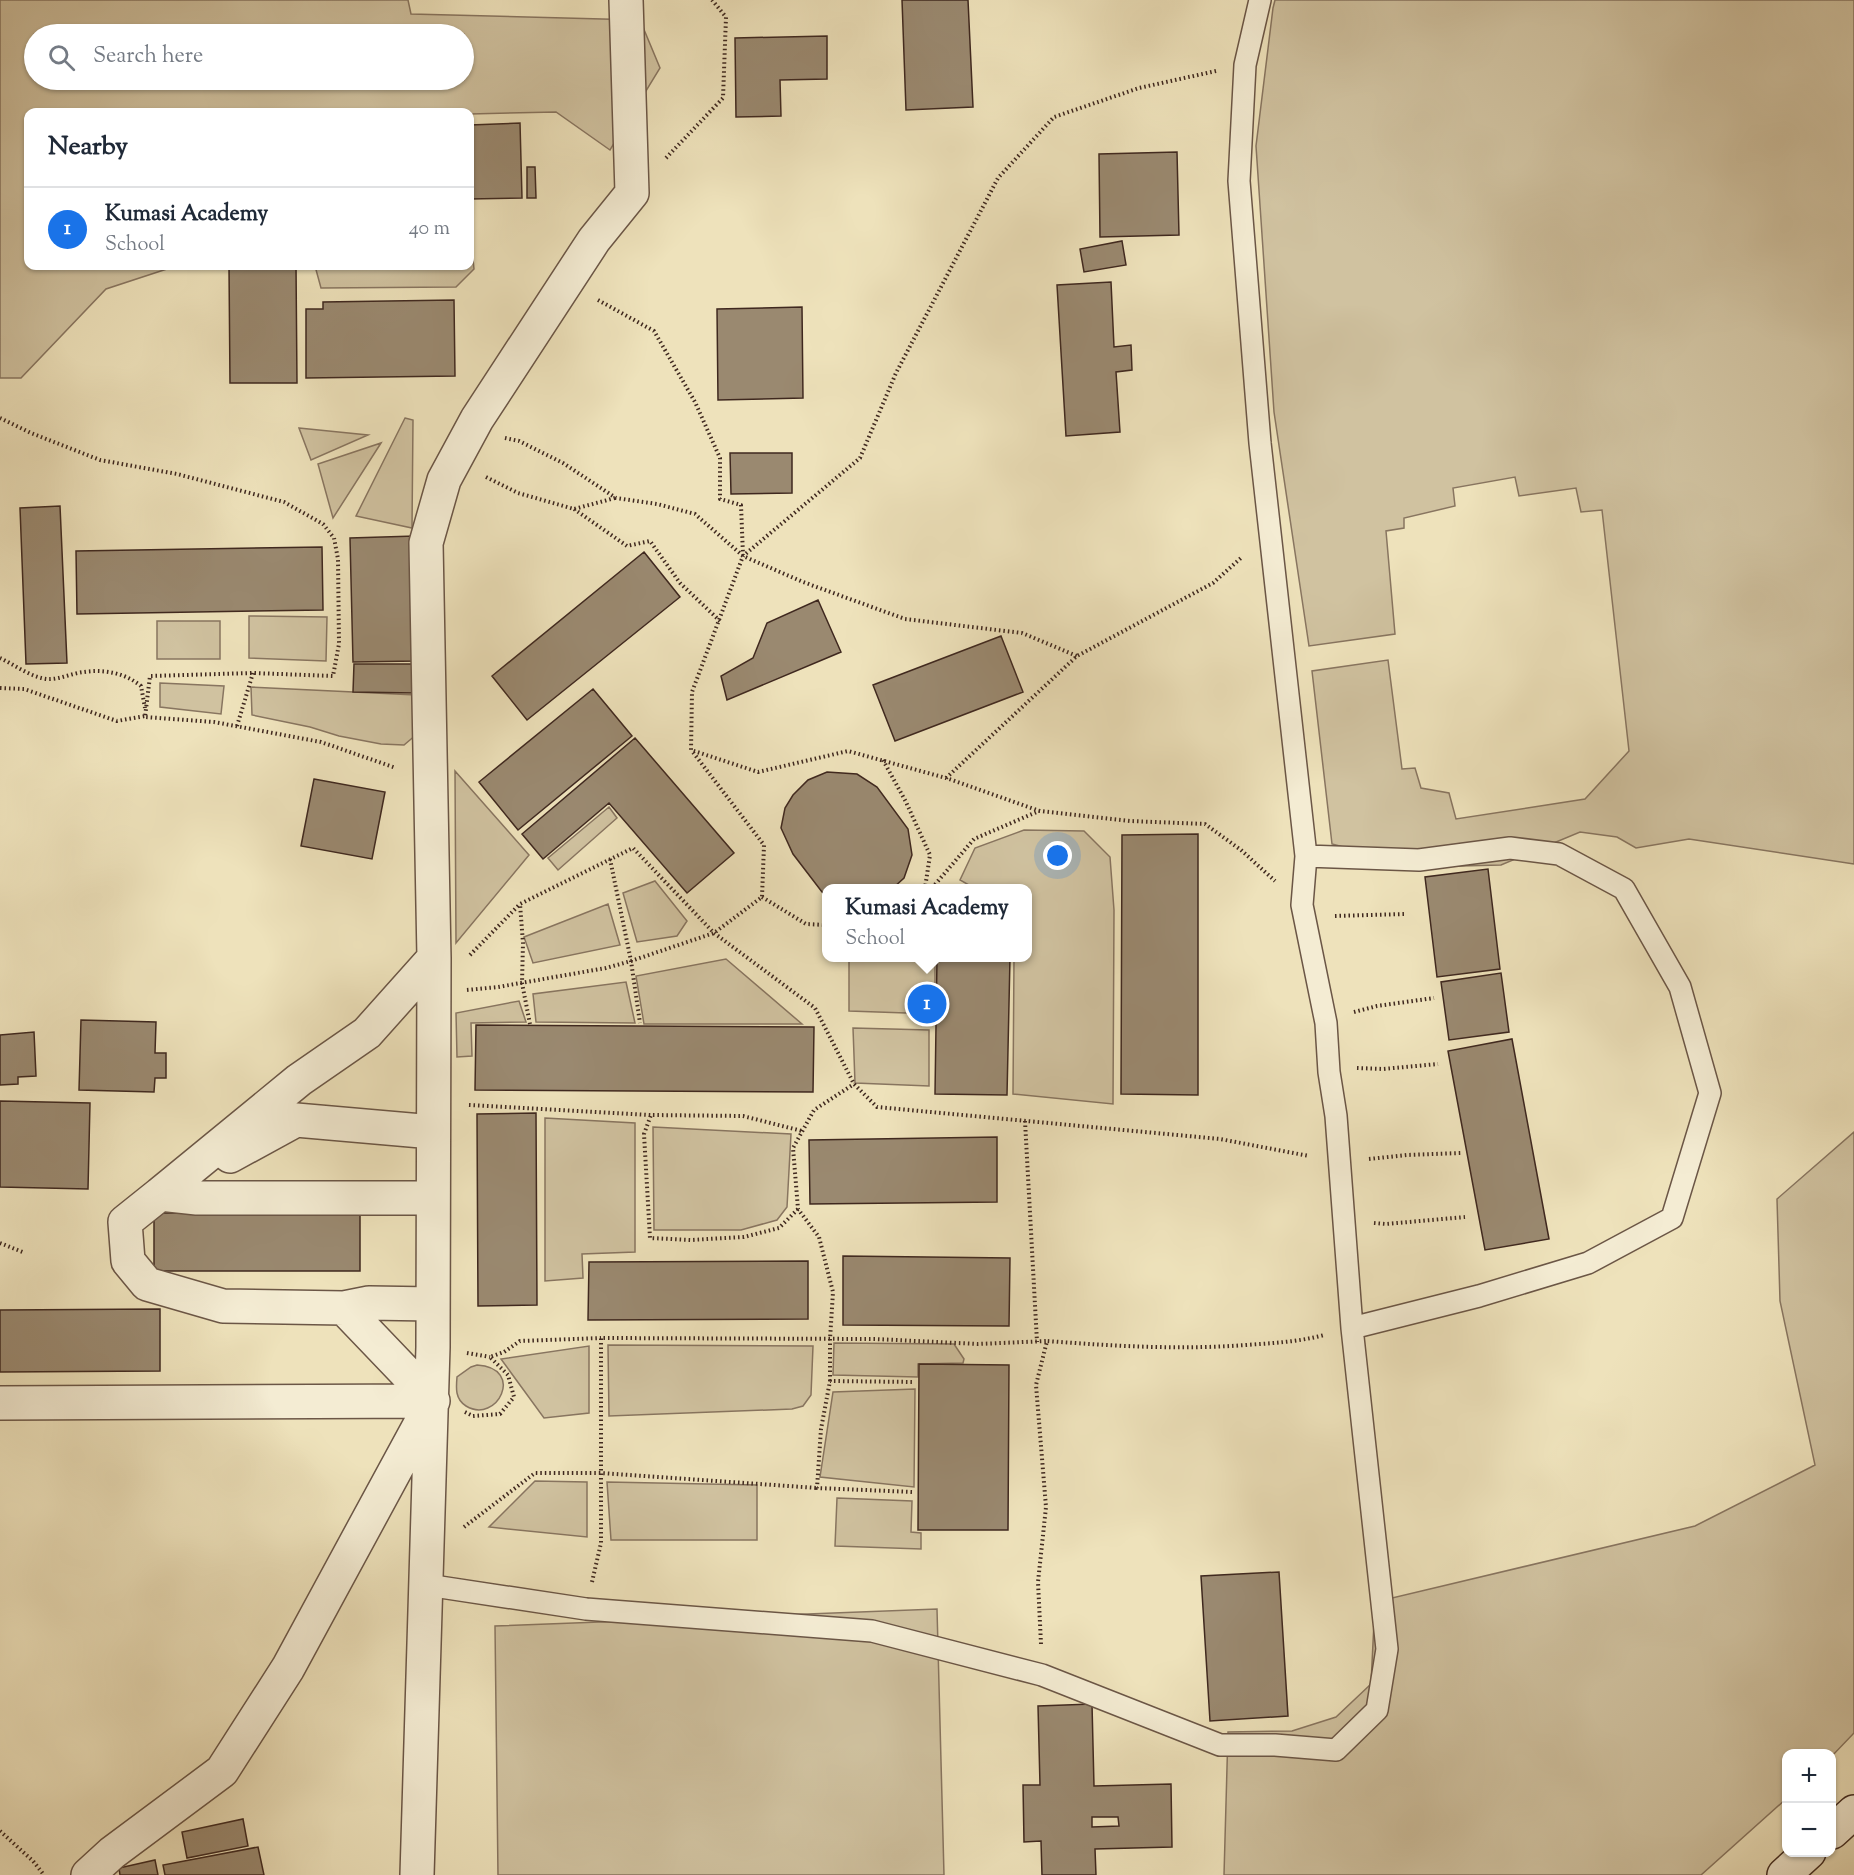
<!DOCTYPE html>
<html lang="en">
<head>
<meta charset="utf-8">
<style>
	:root { --surface:#fff; --page:#f6f6f7; --text:#1f2937; --muted:#747a83; --line:#e0e1e3; --accent:#1a73e8 }
	body { margin:0; font-family:"Sorts Mill Goudy",serif; background:var(--page); color:var(--text) }
	.controls { position:absolute; right:18px; bottom:18px; display:grid; overflow:hidden; border-radius:12px; box-shadow:0 2px 4px #0004 }
	.controls button { width:54px; height:54px; display:grid; place-items:center; padding:0; border:0; border-bottom:2px solid var(--line); background:var(--surface); color:var(--text); font:30px sans-serif }
	.you { position:absolute; left:1058px; top:856px; width:21px; height:21px; margin:-15px; border:4px solid #fff; border-radius:50%; background:#1a73e8; box-shadow:0 0 0 9px #1a73e833 }
	.badge { display:grid; place-items:center; width:39px; height:39px; border-radius:50%; background:var(--accent); color:#fff; font-size:20px; font-weight:700 }
	.pin { position:absolute; translate:-50% -50%; border:3px solid #fff; box-shadow:0 2px 6px #0006 }
	.popup { position:absolute; left:822px; top:884px; width:210px; height:78px; box-sizing:border-box; display:grid; place-content:center; border-radius:12px; background:var(--surface); filter:drop-shadow(0 2px 4px #0005); font-size:20px; white-space:nowrap; color:var(--muted) }
	.popup b { font-size:22px; color:var(--text) }
	.popup::after { content:''; position:absolute; left:50%; top:100%; margin-left:-12px; border:12px solid transparent; border-top-color:var(--surface) }
	.list { margin:0; padding:0; list-style:none }
	h2 { display:flex; justify-content:space-between; align-items:center; height:78px; margin:0; padding:0 24px; font-size:26px }
	h2 small { font-size:20px; font-weight:400; color:var(--muted) }
	.list li { display:grid; grid-template-columns:39px 1fr auto; gap:18px; align-items:center; box-sizing:border-box; height:84px; padding:0 24px; border-top:2px solid var(--line) }
	.list b { display:block; font-size:22px; white-space:nowrap }
	.list p { margin:0; font-size:20px; white-space:nowrap; color:var(--muted) }
	.list em { font-size:20px; font-style:normal; color:var(--muted) }
	.icon { flex:none; width:33px; height:33px; fill:none; stroke:currentColor; stroke-width:2; stroke-linecap:round; stroke-linejoin:round }
	.map { position:relative; flex:none; width:1854px; height:1875px; overflow:hidden }
	.search { position:absolute; background:var(--surface); box-shadow:0 2px 4px #0004; left:24px; top:24px; width:450px; height:66px; display:flex; align-items:center; gap:15px; box-sizing:border-box; padding:0 21px; border-radius:33px; color:var(--muted); font-size:22px }
	.panel { position:absolute; background:var(--surface); box-shadow:0 2px 4px #0004; left:24px; top:108px; width:450px; height:162px; border-radius:12px }
	.map>svg:first-child { display:block }
	.green { fill:#d0c2a0; stroke:#887560; stroke-width:1.5; fill-rule:evenodd }
	.building { fill:#9a8970; stroke:#3f281f; stroke-width:1.5; fill-rule:evenodd }
	.lines { fill:none; stroke-linecap:round; stroke-linejoin:round }
	.lane-casing { stroke:#6b5646; stroke-width:24 }
	.street-casing { stroke:#6b5646; stroke-width:36 }
	.secondary-casing { stroke:#3f281f; stroke-width:36 }
	.path { stroke:#3f281f; stroke-width:4; stroke-dasharray:1.5 3; stroke-linecap:butt }
	.lane { stroke:#f4ecd3; stroke-width:21 }
	.street { stroke:#f4ecd3; stroke-width:33 }
	.secondary { stroke:#f4ecd3; stroke-width:33 }
</style>
</head>
<body>
<div class="map">
<svg width="1854" height="1875" viewBox="0 0 1854 1875">
	<rect width="100%" height="100%" fill="#eee2bb"/>
	<filter id="stains"><feTurbulence type="fractalNoise" baseFrequency=".00333" numOctaves="4"/><feColorMatrix values="0 0 0 0 .2 0 0 0 0 .09 0 0 0 0 .02 0 0 0 .5 -.17"/></filter>
	<radialGradient id="worn" r=".72"><stop offset=".6" stop-color="#630" stop-opacity="0"/><stop offset="1" stop-color="#630" stop-opacity=".3"/></radialGradient>
	<path class="green" d="M0 0H408L411 14 640 20 660 68 610 150 556 112 470 114V112H28V266H176L106 289 21 378H0ZM34 34H464V80H34Z
		M1275 0H1854V864L1689 839 1636 848 1617 837 1580 832 1501 865 1420 867 1332 844 1312 671 1388 660 1402 769 1415 768 1421 788 1449 793 1456 819 1585 799 1629 751 1602 510 1581 512 1576 488 1519 496 1515 477 1453 488 1455 506 1404 518V528L1386 531 1395 634 1309 646 1274 412 1256 146 1273 8Z
		M470 240 471 241 474 269 456 287 321 288 315 266H470Z
		M405 418 413 420 412 528 356 516Z
		M299 428 368 435 311 460Z
		M381 443 333 518 318 464Z
		M249 616 327 617 326 661 249 658Z
		M157 621H220V659H157Z
		M160 683 224 686 221 714 160 707Z
		M251 687 416 695 417 734 404 745 381 744 339 736 310 727 252 715Z
		M455 771 529 855 456 943Z
		M609 807 617 818 558 870 548 858Z
		M1024 830 1084 831 1110 857 1114 910 1113 1104 1013 1094 1014 958H1028V888H974L960 880 975 848Z
		M655 881 687 921 677 936 637 942 623 893Z
		M608 904 620 945 533 963 524 937Z
		M849 958H935V1014L849 1011Z
		M726 959 802 1024H644L636 976Z
		M626 982 635 1023 536 1022 533 994Z
		M519 1001 526 1022 471 1023 472 1056 457 1057 456 1013Z
		M853 1028 929 1030V1086L855 1083Z
		M545 1118 635 1123V1252L582 1254 583 1278 545 1281Z
		M653 1127 791 1134 787 1207 777 1220 741 1230H654Z
		M1854 1132V1733L1832 1756V1754H1786V1799L1701 1875H1224L1228 1732 1292 1731 1336 1717 1371 1684 1375 1602 1695 1526 1815 1465 1780 1301 1777 1199Z
		M834 1343 954 1344 964 1359 963 1363 918 1364V1377L833 1375Z
		M608 1345 813 1346 811 1395 803 1406 792 1409 609 1416Z
		M589 1346V1413L544 1418 501 1359Z
		M477 1365C526 1368 497 1425 466 1406 455 1399 456 1388 457 1377L471 1367Z
		M915 1389 914 1487 820 1477 833 1392Z
		M535 1481 587 1482V1537L489 1527Z
		M607 1482 757 1485V1540H611Z
		M837 1498 912 1501 911 1532 921 1533V1549L835 1546Z
		M937 1609 944 1875H498L495 1626Z"/>
	<path class="building" d="M902 0H968L973 107 906 110Z
		M827 36V79L780 80 781 116 736 117 735 38Z
		M520 123 522 198 470 199V125Z
		M1177 152 1179 235 1100 237 1099 154Z
		M527 167H535L536 198H527Z
		M1122 241 1126 265 1084 272 1080 249Z
		M229 266H296L297 383H230Z
		M1111 282 1114 347 1131 345 1132 370 1116 372 1120 432 1066 436 1057 285Z
		M454 300 455 376 306 378V309H323V302Z
		M802 307 803 398 718 400 717 309Z
		M730 453H792V493L731 494Z
		M60 506 67 663 26 664 20 508Z
		M415 536 417 661 353 662 350 538Z
		M322 547 323 610 77 614 76 551Z
		M644 552 680 597 527 720 492 676Z
		M818 600 841 652 727 700 721 676 753 658 767 623Z
		M1001 636 1023 692 895 741 873 685Z
		M354 664H416V693L353 692Z
		M593 689 632 736 518 830 479 782Z
		M635 738 734 853 687 893 609 803 543 859 522 834Z
		M827 772 857 774 877 787 908 829 912 855 904 878 893 888H826V895L822 892 793 854 781 828 785 808 793 795 808 780Z
		M314 779 385 792 372 859 301 846Z
		M1198 834V1095L1121 1094 1122 835Z
		M1488 869 1500 969 1437 977 1425 877Z
		M937 958H1010L1007 1095 935 1094Z
		M1501 973 1509 1032 1449 1040 1441 982Z
		M81 1020 156 1022 155 1053H166V1078H155L154 1092 79 1090Z
		M476 1025 814 1027 813 1092 475 1090Z
		M34 1032 36 1076 18 1077V1084L0 1085V1035Z
		M1512 1039 1549 1239 1485 1250 1448 1051Z
		M0 1101 90 1103 88 1189 0 1187Z
		M536 1113 537 1305 478 1306 477 1114Z
		M997 1137V1202L810 1204 809 1140Z
		M154 1213H360V1271H154Z
		M843 1256 1010 1258 1009 1326 843 1325Z
		M808 1261V1319L588 1320 589 1262Z
		M160 1309V1371L0 1372V1310Z
		M919 1364 1009 1365 1008 1530H918Z
		M1279 1572 1288 1716 1210 1721 1201 1576Z
		M1092 1704 1094 1786 1171 1784 1172 1847 1095 1849 1096 1875H1042L1041 1841 1024 1842 1023 1785H1040L1038 1706ZM1092 1817H1118L1119 1826 1092 1827Z
		M243 1819 248 1846 187 1858 182 1832Z
		M258 1847 264 1875H165L163 1865Z
		M155 1860 158 1875H120L119 1868Z"/>
	<g class="lines">
		<defs>
			<path id="lane" d="M1306 856 1419 860 1510 848 1559 854 1624 889 1680 987 1710 1093 1672 1218 1588 1263 1479 1296 1352 1328
				M427 1585 586 1609 872 1631 1042 1675 1220 1745H1275L1336 1750 1377 1710 1387 1649 1352 1328 1336 1116 1329 1072 1326 1023 1302 905 1306 856 1260 443 1239 181 1245 65 1260 0"/>
			<path id="street" d="M230 1156 296 1120 433 1132
				M160 1194 299 1080 367 1033 434 958
				M344 1308 369 1303 433 1304
				M0 1403 433 1401 344 1308 223 1306 147 1284 128 1261 125 1222 160 1194 197 1198H433
				M88 1875 112 1853 222 1771 288 1668 429 1408
				M417 1875 433 1347 434 958 426 543 444 480 477 419 594 240 632 193 626 0"/>
			<path id="secondary" d="M1832 1832 1854 1812
				M1784 1875 1809 1852"/>
		</defs>
		<use href="#lane" class="lane-casing"/>
		<use href="#street" class="street-casing"/>
		<use href="#secondary" class="secondary-casing"/>
		<path class="path" d="M1216 71 1139 88 1054 117 998 178 896 373 860 458 743 556 692 692 691 750 758 772 848 751 946 778 1040 811 1130 821 1205 824 1241 850 1275 881
			M666 158 723 98 726 17 712 0
			M598 300 654 331 695 402 720 458V499L741 505 743 555
			M0 418 31 433 100 460 177 474 284 502 323 524 334 538 338 559 339 644 333 676 253 673 150 676 145 717 214 722 321 742 396 768
			M505 438 519 441 563 463 616 498 657 504 695 514 743 556 803 582 905 619 1022 633 1077 656
			M486 477 518 493 574 509 615 498
			M574 509 627 546 650 541 680 583 720 621
			M0 658C15 665 30 677 47 679 59 680 72 673 84 672 104 669 125 673 141 686L145 708
			M0 688 24 689 117 721 145 716
			M237 726 253 673
			M883 760 906 802 930 855 925 888
			M946 778 1077 656 1213 583 1242 557
			M610 859 631 961 640 1023
			M932 888 974 839 1039 811
			M762 897 806 924 826 925
			M1335 916 1406 914
			M470 955 519 905
			M467 990 498 987 606 968 631 961 714 933 762 897 764 845 692 751
			M1354 1012 1377 1006 1434 998
			M530 1024 522 983 523 943 520 904 633 848 714 933 815 1008 854 1084 877 1107 1220 1139 1309 1156
			M1357 1068 1383 1069 1438 1064
			M469 1105 651 1115
			M1025 1121 1037 1342
			M1369 1159 1407 1155 1461 1153
			M798 1209 779 1228 744 1237 691 1240 650 1238 644 1134 651 1115 743 1116 802 1131
			M1374 1223 1386 1224 1465 1217
			M0 1243 25 1253
			M467 1353 490 1357
			M830 1381V1339L833 1292 819 1237 798 1209 793 1148 814 1110 854 1084
			M465 1412 473 1416 500 1414 514 1397 508 1375 490 1357 504 1352 520 1341 601 1338
			M912 1492 817 1488 821 1429 830 1381 914 1382
			M464 1527 535 1473H601L817 1488
			M592 1582 601 1543V1338L875 1339 978 1344 1047 1341
			M1041 1644 1038 1582 1046 1507 1036 1385 1047 1341C1114 1346 1179 1350 1246 1345 1273 1343 1298 1342 1324 1335
			M0 1831 33 1861 44 1875"/>
		<use href="#lane" class="lane"/>
		<use href="#street" class="street"/>
		<use href="#secondary" class="secondary"/>
	</g>
	<rect width="100%" height="100%" filter="url(#stains)"/>
	<rect width="100%" height="100%" fill="url(#worn)"/>
</svg>
<div class="controls">
<button>+</button>
<button>−</button>
</div>
<div class="you"></div>
<div class="pin badge" style="left:927px;top:1004px">1</div>
<div class="popup"><b>Kumasi Academy</b>School</div>
<div class="search"><svg class="icon" aria-label="search" viewBox="0 0 24 24"><circle cx="10" cy="10" r="6"/><path d="M15 15l6 6"/></svg>Search here</div>
<section class="panel">
<h2>Nearby<small></small></h2>
<ul class="list">
<li><span class="badge">1</span><div><b>Kumasi Academy</b><p>School</p></div><em>40 m</em></li>
</ul>
</section>
</div>
</body>
</html>
